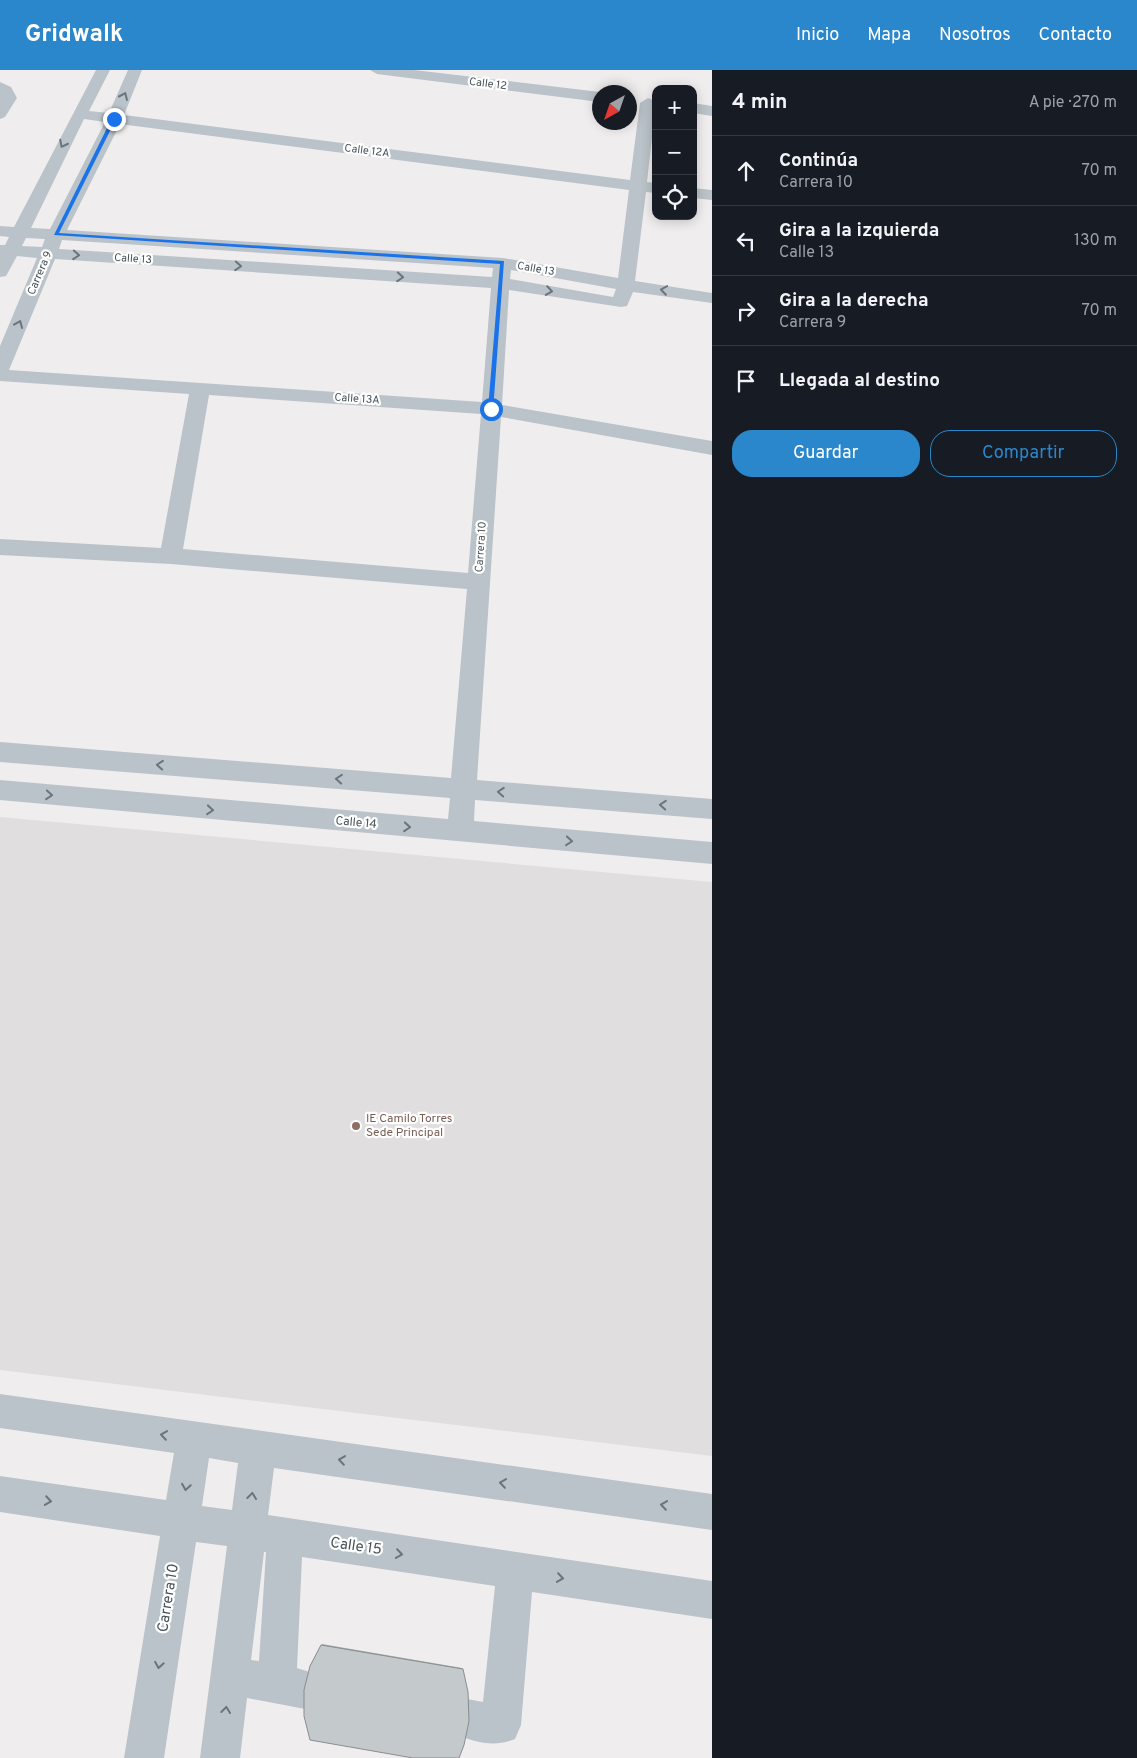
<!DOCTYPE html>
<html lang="es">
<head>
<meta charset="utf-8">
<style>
	:root { --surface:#171b24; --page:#20242c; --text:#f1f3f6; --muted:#9ea1a6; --line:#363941; --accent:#2b87cc }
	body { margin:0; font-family:Overpass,sans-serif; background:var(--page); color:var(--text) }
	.controls { position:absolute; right:15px; top:15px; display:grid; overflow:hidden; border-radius:10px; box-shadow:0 2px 12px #0003 }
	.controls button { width:45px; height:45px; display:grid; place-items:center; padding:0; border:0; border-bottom:1px solid var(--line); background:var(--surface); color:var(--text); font:25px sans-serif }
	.compass { position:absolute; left:592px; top:15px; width:45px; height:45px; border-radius:50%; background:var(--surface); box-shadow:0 2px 12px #0003; rotate:220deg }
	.stop { position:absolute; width:15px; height:15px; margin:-11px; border:4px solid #1a73e8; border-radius:50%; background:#fff }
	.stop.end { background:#1a73e8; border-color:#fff; box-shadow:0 1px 5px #0008 }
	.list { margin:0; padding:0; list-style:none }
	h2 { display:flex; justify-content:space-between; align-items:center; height:65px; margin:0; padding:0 20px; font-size:21px }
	h2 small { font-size:16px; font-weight:400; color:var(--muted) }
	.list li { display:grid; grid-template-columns:32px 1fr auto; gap:15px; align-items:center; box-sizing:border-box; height:70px; padding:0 20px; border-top:1px solid var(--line) }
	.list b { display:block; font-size:19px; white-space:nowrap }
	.list p { margin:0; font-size:16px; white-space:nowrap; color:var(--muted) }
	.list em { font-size:16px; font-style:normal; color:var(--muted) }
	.actions { display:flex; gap:10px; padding:15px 20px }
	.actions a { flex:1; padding:11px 0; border:1px solid var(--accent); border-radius:20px; text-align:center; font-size:18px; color:var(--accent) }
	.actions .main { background:var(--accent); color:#fff }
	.icon { flex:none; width:28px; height:28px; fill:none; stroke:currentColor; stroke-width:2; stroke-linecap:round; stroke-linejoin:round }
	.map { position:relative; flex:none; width:712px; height:1688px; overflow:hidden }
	header { display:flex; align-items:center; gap:30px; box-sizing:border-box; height:70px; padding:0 25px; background:var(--accent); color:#fff }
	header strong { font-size:24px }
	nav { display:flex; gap:28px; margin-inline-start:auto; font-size:18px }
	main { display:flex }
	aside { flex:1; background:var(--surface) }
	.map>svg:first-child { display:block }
	.education { fill:#e1dedf }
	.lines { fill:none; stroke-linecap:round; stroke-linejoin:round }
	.minor { fill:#bac3c9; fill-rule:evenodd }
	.wall { fill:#a9adaf }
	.building { fill:#c4c9cc; stroke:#898d8f }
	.oneway { stroke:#6a757b }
	.route { fill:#1a73e8 }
	.education-dot { fill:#8d6e63; stroke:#fff; stroke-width:2 }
	.labels { text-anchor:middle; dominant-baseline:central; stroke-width:4.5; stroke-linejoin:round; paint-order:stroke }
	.far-street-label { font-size:11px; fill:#475359; stroke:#fff }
	.street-label { font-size:12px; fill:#475359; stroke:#fff }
	.education-label { font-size:12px; fill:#785e54; stroke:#fff; text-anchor:start }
	.near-street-label { font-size:15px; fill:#475359; stroke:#fff }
</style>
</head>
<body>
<header>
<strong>Gridwalk</strong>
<nav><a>Inicio</a><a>Mapa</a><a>Nosotros</a><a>Contacto</a></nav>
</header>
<main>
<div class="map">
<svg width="712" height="1688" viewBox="0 0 712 1688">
	<rect width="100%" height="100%" fill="#f0edee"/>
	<path class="education" d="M0 747 712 812V1386L0 1300Z"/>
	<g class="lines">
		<path class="minor" d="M96 0H110L89 41 109 43 128 0H142L124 45 630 110 640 33 648 28 653 30 656 33 647 112 656 113V123L646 122 635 211 712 223V233L633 222 627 236 621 237 509 220 502 335 712 371V385L501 347 477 710 712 729V749L475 730 474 751 712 772V794L0 730V710L448 749 450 728 0 692V672L451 708 467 519 171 494 0 485V469L161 478 189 324 0 311V276L37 188 17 186 6 206 0 207V175H5L9 167 0 166V156L14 157ZM84 49 105 52 50 159 31 158ZM120 54 629 120 618 208 503 188 67 160ZM26 168 45 169 42 177 22 176ZM62 170 493 198 492 207 59 179ZM55 189 491 218 482 332 9 300ZM511 200 616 219 613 227 510 209ZM209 325 481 344 468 503 183 479Z
			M370 0H414L600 22V32L377 4Z
			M0 12 11 17 17 28 5 47 0 49Z
			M693 33 712 36V46L693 43Z
			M693 118 712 120V130L693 128Z
			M0 1324 712 1424V1460L274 1398 268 1445 712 1511V1549L532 1522 521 1655 515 1669C494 1678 474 1672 453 1663L447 1649 453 1635 467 1629 483 1632 495 1516 302 1487 297 1598 319 1605 325 1619 319 1633 305 1639 247 1628 240 1688H200L227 1476 196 1472 164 1688H124L160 1466 0 1442V1406L166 1430 174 1383 0 1358ZM209 1388 238 1393 232 1440 202 1436ZM264 1482H266L259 1591 251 1590Z"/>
	</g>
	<path class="wall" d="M322 1574 462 1598 463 1599 310 1596Z"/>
	<path class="building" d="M321 1575 463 1599 468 1622 469 1651 464 1675 459 1688H413L310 1670 304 1646V1620L310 1596Z"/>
	<defs><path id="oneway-chevron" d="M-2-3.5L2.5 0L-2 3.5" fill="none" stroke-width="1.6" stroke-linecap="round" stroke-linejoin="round" transform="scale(1.25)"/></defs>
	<g class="oneway">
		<use href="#oneway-chevron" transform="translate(124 26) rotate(-66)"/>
		<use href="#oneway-chevron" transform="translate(63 74) rotate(117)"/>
		<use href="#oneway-chevron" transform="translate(76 185) rotate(4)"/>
		<use href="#oneway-chevron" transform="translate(238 196) rotate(4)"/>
		<use href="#oneway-chevron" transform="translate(400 207) rotate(4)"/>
		<use href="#oneway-chevron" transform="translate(664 220) rotate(-172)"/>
		<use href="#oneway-chevron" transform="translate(549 221) rotate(9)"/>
		<use href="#oneway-chevron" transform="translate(19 254) rotate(-67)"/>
		<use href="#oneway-chevron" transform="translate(160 695) rotate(-175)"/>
		<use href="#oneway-chevron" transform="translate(339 709) rotate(-175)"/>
		<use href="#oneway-chevron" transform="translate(501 722) rotate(-176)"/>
		<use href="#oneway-chevron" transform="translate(49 725) rotate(5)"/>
		<use href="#oneway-chevron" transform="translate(663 735) rotate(-176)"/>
		<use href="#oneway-chevron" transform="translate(210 740) rotate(5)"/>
		<use href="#oneway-chevron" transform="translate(407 757) rotate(5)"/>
		<use href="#oneway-chevron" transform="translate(569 771) rotate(5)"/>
		<use href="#oneway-chevron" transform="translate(164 1365) rotate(-172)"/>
		<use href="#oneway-chevron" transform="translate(342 1390) rotate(-172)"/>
		<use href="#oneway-chevron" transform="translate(503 1413) rotate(-172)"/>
		<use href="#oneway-chevron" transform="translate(186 1417) rotate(99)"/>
		<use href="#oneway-chevron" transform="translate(252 1426) rotate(-83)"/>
		<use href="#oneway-chevron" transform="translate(48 1431) rotate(9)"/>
		<use href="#oneway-chevron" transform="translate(664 1435) rotate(-172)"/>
		<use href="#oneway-chevron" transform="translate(399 1484) rotate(8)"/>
		<use href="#oneway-chevron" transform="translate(560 1508) rotate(8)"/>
		<use href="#oneway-chevron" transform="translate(159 1595) rotate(99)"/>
		<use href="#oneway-chevron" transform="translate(226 1640) rotate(-83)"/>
	</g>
	<path class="route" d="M112 48 116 49 59 163 504 191 493 341 488 339 500 194 54 165Z"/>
	<circle class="education-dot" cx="356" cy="1056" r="5"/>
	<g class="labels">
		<g class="far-street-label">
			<text transform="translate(488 14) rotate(7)">Calle 12</text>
			<text transform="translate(367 81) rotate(7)">Calle 12A</text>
			<text transform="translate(133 189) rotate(4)">Calle 13</text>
			<text transform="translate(536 199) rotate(10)">Calle 13</text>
			<text transform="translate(40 203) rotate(-67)">Carrera 9</text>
			<text transform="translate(357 329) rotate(4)">Calle 13A</text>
			<text transform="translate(481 477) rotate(-86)">Carrera 10</text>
		</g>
		<g class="street-label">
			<text transform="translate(356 753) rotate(5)">Calle 14</text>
		</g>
		<g class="education-label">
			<text x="366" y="1049">IE Camilo Torres<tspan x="366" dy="14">Sede Principal</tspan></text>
		</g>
		<g class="near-street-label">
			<text transform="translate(356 1477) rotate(8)">Calle 15</text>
			<text transform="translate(169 1528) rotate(-81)">Carrera 10</text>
		</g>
	</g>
</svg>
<div class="controls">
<button>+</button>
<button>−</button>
<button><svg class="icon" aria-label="locate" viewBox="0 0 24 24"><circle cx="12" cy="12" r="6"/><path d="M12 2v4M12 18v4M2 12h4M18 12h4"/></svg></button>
</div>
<svg class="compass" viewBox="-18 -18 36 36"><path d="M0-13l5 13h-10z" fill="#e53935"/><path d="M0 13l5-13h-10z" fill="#9ea1a6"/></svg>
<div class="stop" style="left:491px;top:339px"></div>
<div class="stop end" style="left:114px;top:49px"></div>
</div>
<aside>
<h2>4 min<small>A pie · 270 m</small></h2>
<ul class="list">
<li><svg class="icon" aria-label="ahead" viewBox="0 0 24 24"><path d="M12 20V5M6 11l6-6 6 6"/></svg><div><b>Continúa</b><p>Carrera 10</p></div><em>70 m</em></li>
<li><svg class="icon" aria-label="left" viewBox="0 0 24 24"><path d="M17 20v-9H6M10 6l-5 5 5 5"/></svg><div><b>Gira a la izquierda</b><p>Calle 13</p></div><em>130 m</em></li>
<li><svg class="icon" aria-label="right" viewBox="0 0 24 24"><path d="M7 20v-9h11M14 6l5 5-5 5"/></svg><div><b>Gira a la derecha</b><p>Carrera 9</p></div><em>70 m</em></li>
<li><svg class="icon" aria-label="arrive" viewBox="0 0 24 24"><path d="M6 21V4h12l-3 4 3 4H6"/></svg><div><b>Llegada al destino</b></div></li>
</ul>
<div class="actions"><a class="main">Guardar</a><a>Compartir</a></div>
</aside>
</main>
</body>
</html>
